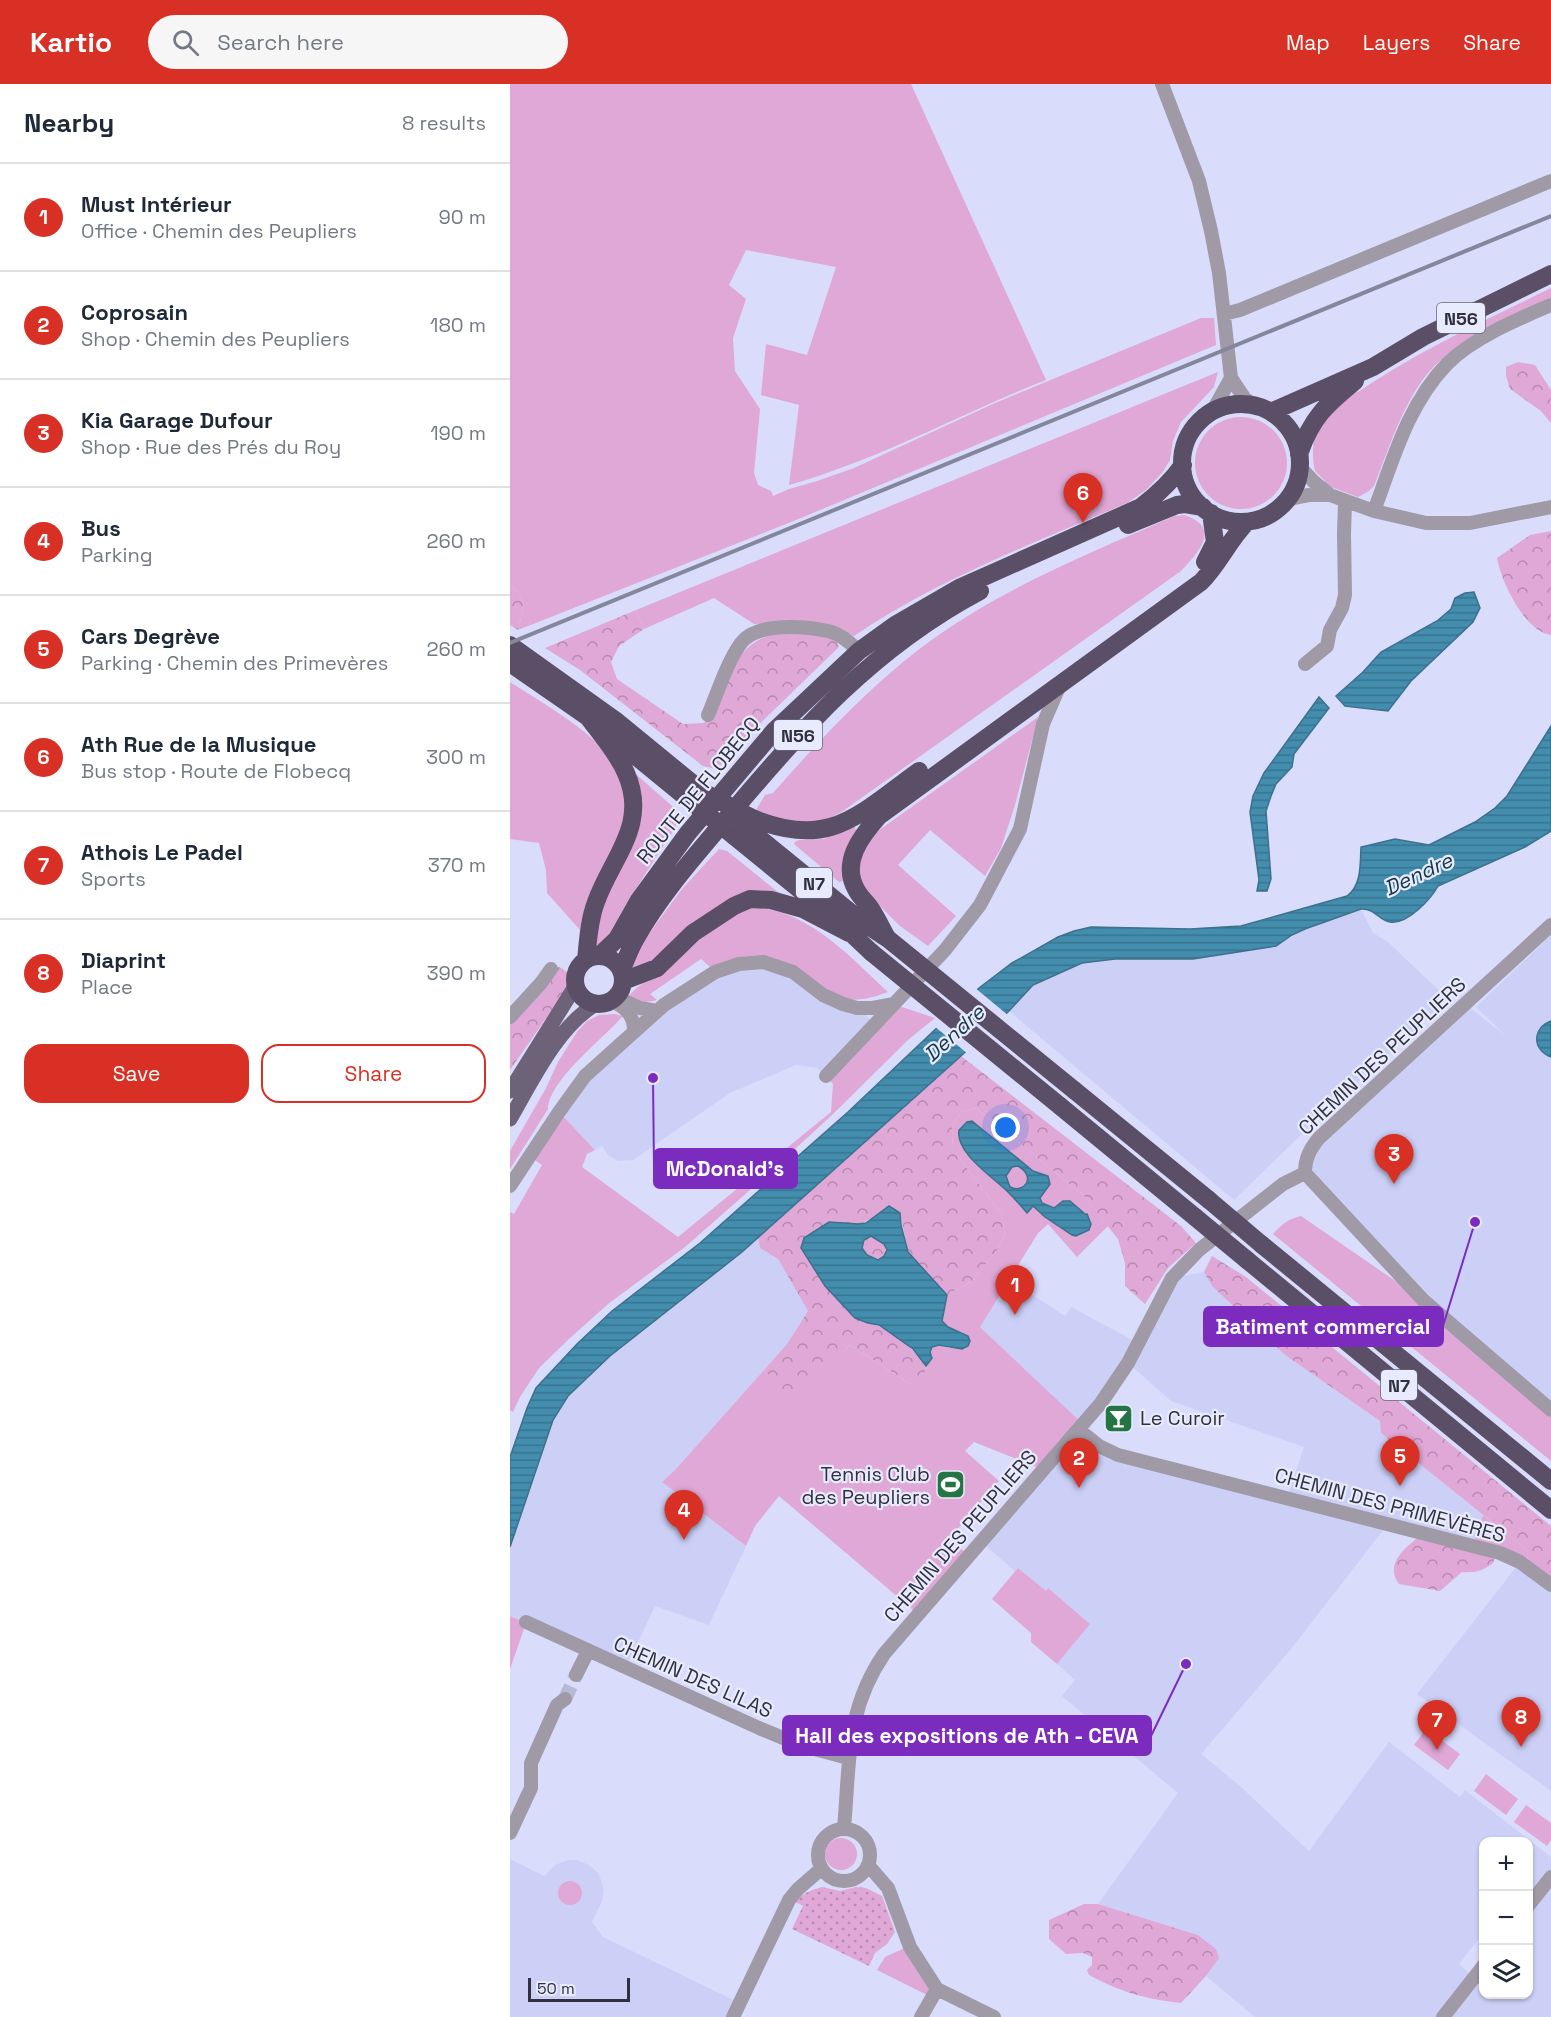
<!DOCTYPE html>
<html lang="en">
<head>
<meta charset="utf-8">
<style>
	:root { --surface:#fff; --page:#f6f6f7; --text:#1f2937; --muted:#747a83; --line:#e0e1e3; --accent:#d93025 }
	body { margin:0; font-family:"Space Grotesk",sans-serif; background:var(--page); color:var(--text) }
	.controls { position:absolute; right:18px; bottom:18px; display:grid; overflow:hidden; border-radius:12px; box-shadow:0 2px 4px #0004 }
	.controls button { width:54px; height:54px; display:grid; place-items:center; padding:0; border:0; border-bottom:2px solid var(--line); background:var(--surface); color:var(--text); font:30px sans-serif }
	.scale { position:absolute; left:18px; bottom:15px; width:102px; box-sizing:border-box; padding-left:6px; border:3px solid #30313d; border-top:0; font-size:16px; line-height:21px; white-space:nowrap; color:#30313d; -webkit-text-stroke:4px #e8eafd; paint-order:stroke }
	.you { position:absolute; left:496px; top:1044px; width:21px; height:21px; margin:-15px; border:4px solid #fff; border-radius:50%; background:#1a73e8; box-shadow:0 0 0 9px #1a73e833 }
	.badge { display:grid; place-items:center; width:39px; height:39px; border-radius:50%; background:var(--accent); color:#fff; font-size:20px; font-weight:700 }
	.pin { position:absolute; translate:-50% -50px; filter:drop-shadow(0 2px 3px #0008) }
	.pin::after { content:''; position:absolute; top:32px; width:21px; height:18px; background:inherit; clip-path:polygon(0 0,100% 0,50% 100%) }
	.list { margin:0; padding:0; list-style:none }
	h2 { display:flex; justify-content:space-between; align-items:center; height:78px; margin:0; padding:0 24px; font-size:26px }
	h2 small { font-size:20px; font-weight:400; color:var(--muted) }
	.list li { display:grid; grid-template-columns:39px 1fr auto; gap:18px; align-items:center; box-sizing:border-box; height:108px; padding:0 24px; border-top:2px solid var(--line) }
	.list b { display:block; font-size:22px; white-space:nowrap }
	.list p { margin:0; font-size:20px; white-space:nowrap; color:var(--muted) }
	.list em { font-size:20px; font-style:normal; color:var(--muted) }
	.actions { display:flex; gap:12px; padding:18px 24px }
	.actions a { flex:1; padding:14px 0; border:2px solid var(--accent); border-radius:18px; text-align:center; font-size:21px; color:var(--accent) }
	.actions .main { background:var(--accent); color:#fff }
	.icon { flex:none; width:33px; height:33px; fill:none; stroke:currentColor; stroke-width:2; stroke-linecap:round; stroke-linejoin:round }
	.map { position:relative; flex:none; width:1041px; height:1933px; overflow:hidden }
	header { display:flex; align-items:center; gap:36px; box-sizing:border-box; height:84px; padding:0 30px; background:var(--accent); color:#fff }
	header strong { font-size:28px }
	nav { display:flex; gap:33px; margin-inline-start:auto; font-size:21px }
	.search { width:420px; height:54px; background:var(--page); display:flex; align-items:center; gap:15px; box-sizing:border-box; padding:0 21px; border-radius:33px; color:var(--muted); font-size:22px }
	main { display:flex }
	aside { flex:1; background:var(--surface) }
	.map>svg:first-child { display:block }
	.built { fill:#cdd0f6; fill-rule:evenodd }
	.grass { fill:#e0a8d6 }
	.forest { fill:url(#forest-crowns) }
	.park { fill:url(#park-dots) }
	.water { fill:url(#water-rules); stroke:#3d718c; stroke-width:1.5; fill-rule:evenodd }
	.pier { fill:#d9dcfb }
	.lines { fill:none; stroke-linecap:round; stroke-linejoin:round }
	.minor-tunnel { stroke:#b7bad5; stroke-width:14; stroke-dasharray:14 7; stroke-linecap:butt }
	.minor { stroke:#a09aa7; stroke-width:14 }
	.major { stroke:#6d6278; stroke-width:15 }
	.highway { stroke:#5b4e67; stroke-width:18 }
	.rail { stroke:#84869b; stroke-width:4 }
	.highway-bridge { stroke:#5b4e67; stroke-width:18 }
	.labels { text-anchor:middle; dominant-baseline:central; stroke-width:4.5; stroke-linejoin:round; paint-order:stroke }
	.shield { fill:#e8eafd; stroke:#676877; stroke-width:1.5 }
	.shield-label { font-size:18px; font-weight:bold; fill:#30313d }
	.street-label { font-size:20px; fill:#30313d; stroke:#e8eafd }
	.poi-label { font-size:20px; fill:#30313d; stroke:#e8eafd; text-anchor:start }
	.water-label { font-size:21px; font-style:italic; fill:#163847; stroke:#e8eafd }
	.leader { fill:none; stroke:#7b2cbf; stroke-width:2 }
	.callout-dot { fill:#7b2cbf; stroke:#e8eafd; stroke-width:2 }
	.callout { fill:#7b2cbf; stroke:#7b2cbf; stroke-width:2 }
	.callout-label { font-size:21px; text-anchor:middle; font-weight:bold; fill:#fff }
</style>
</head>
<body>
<header>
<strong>Kartio</strong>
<div class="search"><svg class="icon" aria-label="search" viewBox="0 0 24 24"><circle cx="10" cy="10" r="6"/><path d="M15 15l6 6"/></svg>Search here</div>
<nav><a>Map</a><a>Layers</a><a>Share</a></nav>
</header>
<main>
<aside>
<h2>Nearby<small>8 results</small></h2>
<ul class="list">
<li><span class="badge">1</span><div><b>Must Intérieur</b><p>Office · Chemin des Peupliers</p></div><em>90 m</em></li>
<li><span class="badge">2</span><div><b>Coprosain</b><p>Shop · Chemin des Peupliers</p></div><em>180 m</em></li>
<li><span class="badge">3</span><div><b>Kia Garage Dufour</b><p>Shop · Rue des Prés du Roy</p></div><em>190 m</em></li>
<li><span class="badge">4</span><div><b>Bus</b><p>Parking</p></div><em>260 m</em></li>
<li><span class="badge">5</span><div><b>Cars Degrève</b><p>Parking · Chemin des Primevères</p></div><em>260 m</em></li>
<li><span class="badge">6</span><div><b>Ath Rue de la Musique</b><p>Bus stop · Route de Flobecq</p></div><em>300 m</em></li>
<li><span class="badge">7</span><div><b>Athois Le Padel</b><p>Sports</p></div><em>370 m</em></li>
<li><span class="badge">8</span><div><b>Diaprint</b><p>Place</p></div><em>390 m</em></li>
</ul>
<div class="actions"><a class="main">Save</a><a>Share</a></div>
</aside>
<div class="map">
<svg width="1041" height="1933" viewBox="0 0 1041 1933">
	<defs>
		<pattern id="forest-crowns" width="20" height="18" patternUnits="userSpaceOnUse" patternTransform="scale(1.5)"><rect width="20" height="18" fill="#e0a8d6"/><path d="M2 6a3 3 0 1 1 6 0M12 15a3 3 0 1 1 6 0" fill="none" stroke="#b689af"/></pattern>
		<pattern id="park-dots" width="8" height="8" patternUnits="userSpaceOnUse" patternTransform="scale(1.5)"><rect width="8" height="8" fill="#e0a8d6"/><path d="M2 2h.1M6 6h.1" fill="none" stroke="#b689af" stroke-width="1.8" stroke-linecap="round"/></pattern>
		<pattern id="water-rules" width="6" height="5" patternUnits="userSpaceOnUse" patternTransform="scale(1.5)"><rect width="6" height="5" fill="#438dae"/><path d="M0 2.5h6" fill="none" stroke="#38748f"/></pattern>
	</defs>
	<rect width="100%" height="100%" fill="#d9dcfb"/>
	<path class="built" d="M851 825 863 849 878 858 938 915 795 1047 724 1116 499 927 523 901 572 879 605 875H683L766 862 790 848Z
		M1041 851V1326L956 1255 795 1079 798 1071 955 920 996 952 966 923Z
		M253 878 351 927 365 940 316 992 307 984 286 981 220 1009 123 1076 108 1077 99 1072 92 1062 85 1066 49 1028 69 998 187 901Z
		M248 1153 250 1164 268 1175 298 1227 277 1260 165 1386 152 1398 236 1462 199 1541 145 1522 116 1584 0 1532V1463L43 1336 58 1312 100 1272Z
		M694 1188 702 1202 775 1271 870 1337 871 1349 973 1431 963 1462 878 1440 781 1565 691 1670 730 1702 799 1767 879 1658 950 1713 955 1706 1041 1773V1933H745L696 1892 709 1873 706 1865 688 1851 588 1820 668 1709 552 1612 565 1596 547 1580 579 1540 538 1505 536 1507 509 1485 506 1488 471 1458 569 1346 583 1358 777 1413 794 1363 661 1317 618 1279 573 1340 470 1243 498 1195 555 1232 561 1223 628 1259 662 1194ZM974 1758H1018L1019 1808 1025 1814 1019 1822 1018 1910H974L973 1881 964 1893 949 1880 974 1848Z
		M1010 1478 1041 1501V1707L907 1610Z
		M0 1775 34 1792 45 1781 58 1776H67L79 1781 89 1790 94 1806 92 1817 82 1838 93 1853 230 1919 223 1933H0Z"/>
	<path class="grass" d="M0 0H401L536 296C450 330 368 376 279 401L289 321 251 311 256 260 297 271 326 183 236 166 219 201 236 215 223 254 225 287 250 325 244 389 248 401 261 407 263 412 279 405 307 397 344 384 485 319 691 234H704L706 261 291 434 8 546 14 521 7 507 0 502Z
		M1041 204V215C1004 234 963 250 931 276 897 304 880 362 864 402L859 407 848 413 816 401 815 397 805 387C796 344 818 331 845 305L848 308C908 267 976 236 1041 204Z
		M708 288 704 303 671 338 663 357 660 376 652 389 636 406 617 419C524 459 428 495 344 552L321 544 244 540 204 514 134 545 126 526Z
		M685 379a46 46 0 1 1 92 0a46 46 0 1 1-92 0Z
		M674 431C712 443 689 468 671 487L333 727 312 739H283L246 726 255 711 263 709C308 658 354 608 408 566 485 507 577 470 665 432Z
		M0 598C30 617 74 643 97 669 113 687 121 721 113 744 104 770 86 793 76 819 73 827 72 837 70 846L37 809 36 786 29 759 0 755Z
		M528 633 505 721 491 764 475 792 420 746 388 781 446 832 418 862 390 842 355 807 348 786 354 761 358 754Z
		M121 686 170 729 172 733 118 817 101 847 100 855 83 866 85 832 123 756Z
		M344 742 346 746 340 759 336 792 333 797 329 798 284 760 285 758 289 756 314 755Z
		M209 765 217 767 274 813 253 811 151 876 121 890V876L146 840 172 805Z
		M241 823C298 825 339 872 378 908 331 926 318 910 279 885 273 882 266 875 259 874 239 868 218 876 200 883L191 875 140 910 147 916C136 919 128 918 118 913 126 903 136 897 146 889 176 864 205 839 241 823Z
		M386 921 425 934 398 956 321 1032 248 1099 175 1163 98 1220 60 1254 29 1284 10 1313 3 1328 0 1326V1128L4 1130 32 1081 19 1072 49 1028 85 1066 77 1070 72 1083 168 1153 321 1028 323 1000 316 992Z
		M105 930 113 932C94 954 39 996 38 1025L0 1085V1067L36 1004 48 978 67 948 77 937 89 931Z
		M466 1024 574 1112 598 1142 567 1173 538 1140 528 1149 470 1243 573 1340 534 1386 464 1358 455 1367 489 1397 440 1454 459 1472 409 1531 269 1412 245 1442 236 1462 152 1398 165 1386 254 1286 279 1310H288L340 1261 399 1299 407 1301C413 1292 415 1283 422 1274L420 1268 422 1263 429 1261 440 1264 453 1249 438 1243 432 1237 437 1211 463 1196 487 1166 495 1151 492 1131 443 1066 442 1043 451 1028Z
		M791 1132 913 1216 1041 1326V1377L763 1150C772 1140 778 1135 791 1132Z
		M973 1431 1017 1466 1018 1483 963 1462Z
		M508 1484 536 1507 538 1504 580 1540 547 1580 521 1558V1549L482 1515Z
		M0 1532 16 1539 0 1585Z
		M916 1645 950 1670 938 1686 904 1661Z
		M976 1690 1008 1715 996 1731 964 1707Z
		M1016 1721 1041 1739V1756L1037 1762 1004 1738Z
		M315 1770a16 16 0 1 1 32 0a16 16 0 1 1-32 0Z
		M48 1809a12 12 0 1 1 24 0a12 12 0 1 1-24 0Z
		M399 1862 427 1905 421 1913 367 1886 375 1873Z"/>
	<path class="forest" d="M1008 278 1025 281 1041 306V339L1031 327 1000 305 996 292V283Z
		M1041 447V551C1015 548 991 497 987 474L1020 451Z
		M0 502 7 507 14 521 8 546 0 541Z
		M126 526 134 545 109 562 101 578 107 595 173 640 194 639C212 620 214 594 229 574 251 542 294 543 326 556L329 563 233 656 207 685 193 682 70 586 35 564Z
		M49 883C58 887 60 891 60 900L0 986V933L41 885Z
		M451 972 671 1142 686 1159 658 1184 635 1220 615 1202V1179L608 1155 574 1112 466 1024 451 1028 442 1043 443 1066 492 1131 495 1151 487 1166 463 1196 437 1211 398 1168 390 1129 380 1122C353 1141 351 1143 318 1139L358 1239C381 1243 402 1264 416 1282L414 1292 407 1302 399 1299 340 1261 289 1310 279 1311 254 1286 277 1260 298 1227 268 1175 250 1164 248 1153Z
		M361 1152 374 1160 377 1167 374 1172 368 1176 357 1171 352 1164 354 1156Z
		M702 1172 736 1193 1041 1442V1501L1018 1483 1017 1466 871 1349 870 1337 775 1271 702 1202 694 1188Z
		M915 1449 984 1471V1478C974 1487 965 1489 952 1488L930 1507 889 1500C873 1480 898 1460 915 1449Z
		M574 1820H588L688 1851 706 1865 709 1874 696 1892 671 1919C636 1915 610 1908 579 1891L577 1886 582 1881V1873L573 1869 556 1870 539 1855V1836Z"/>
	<path class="park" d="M312 1803 330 1807 346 1803 356 1804 372 1812 385 1848 377 1860 365 1869 359 1882 282 1845 293 1822 286 1818C293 1809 301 1806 312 1803Z"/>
	<path class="water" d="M964 508 970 524 963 538 901 597 878 627 835 622 826 612 853 588 871 568 927 537 941 525 945 514 955 509Z
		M809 613 819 624 784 670 782 683 766 700 761 712 756 727 761 795 757 807H747L749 796 740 728 743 712 754 689Z
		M1041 642V747L1015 763 928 802C921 815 897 841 880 838 868 836 865 824 851 825L795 845 782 851 766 862 683 875H605L572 879 523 901 499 927 451 972 232 1168 100 1272 58 1312 43 1336 0 1463V1373L17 1324 26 1304 67 1260 102 1227 190 1159 338 1028 469 904 502 879 548 853 564 847 581 843 680 845 731 842 837 812C852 801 850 780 851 763L885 755 919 761 965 738 985 724 997 712Z
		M1041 937V973C1022 966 1022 944 1041 937Z
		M462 1037 523 1087 538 1092 540 1100 530 1114 532 1119 544 1124 553 1117H560L575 1130H577L581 1140 579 1146 566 1152 562 1151 535 1133 523 1122 517 1129C511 1122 504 1114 498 1108 483 1093 445 1069 449 1046L457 1038ZM508 1082C527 1093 514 1110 500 1103L496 1092 502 1083Z
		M379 1122 390 1129 391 1141 398 1168 437 1211 432 1237 438 1243 458 1252 460 1257 458 1262 452 1265 429 1261 422 1263 420 1268 422 1274 416 1282 403 1265 369 1241 358 1239 345 1234 315 1202 291 1164 294 1154 319 1138 348 1140 356 1139ZM361 1152 374 1160 377 1166 374 1172 368 1176 357 1171 352 1164 354 1156Z"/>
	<path class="pier" d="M464 903 499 932 458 970 424 942Z"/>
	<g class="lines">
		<path class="minor-tunnel" d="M55 1615 66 1591"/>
		<path class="minor" d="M652 0 689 97 701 147 709 189 721 294 735 315 749 323
			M714 230 730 226 1041 97
			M702 328 721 294
			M790 383 804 398 820 411 864 427 916 439H960L1041 423
			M778 415 799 411H820
			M864 427C883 376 898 320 937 280 963 254 1008 235 1041 221
			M795 580 817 562 820 546 832 524 835 511 834 450 835 418
			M198 631C208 608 216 580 231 559 247 538 295 542 318 547 331 550 340 559 349 567
			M106 913 130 924 147 927
			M104 918C116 924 124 932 124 946
			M0 933 31 899 41 885
			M316 992 384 920
			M795 1089C795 1074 800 1065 809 1054L1041 841
			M795 1089 913 1216 1041 1326
			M0 1102 49 1028 75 992 154 921 205 888 229 880 253 878 283 888 313 911 333 920 347 924H363L384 920 435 866 470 821 510 745 533 640 550 601
			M569 1346 589 1362 608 1371 990 1469 1010 1478 1041 1501
			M16 1538 249 1644 290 1661 338 1674
			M66 1591 78 1567
			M334 1744C340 1679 335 1627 374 1570L591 1319 618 1279 662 1194 689 1166 773 1100 795 1089
			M308 1771a26 26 0 1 1 52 0a26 26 0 1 1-52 0Z
			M0 1749 21 1704V1679L47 1621 55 1615
			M358 1781 378 1804 400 1863 427 1905 484 1933
			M1018 1822 1041 1793
			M223 1933 279 1816 288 1805 311 1785
			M411 1933 427 1905
			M933 1933 974 1881"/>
		<path class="major" d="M0 1007 66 901
			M0 1035C22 997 48 942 86 920"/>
		<path class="highway" d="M672 379a59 59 0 1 1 118 0a59 59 0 1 1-118 0Z
			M761 328 863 283 913 253 1041 190
			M789 370C802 333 816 321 845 297
			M618 441 667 421 675 420 693 423
			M695 478 705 458 701 429
			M0 561 105 636 193 708
			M0 579 78 633 183 719
			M240 733C319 767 348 731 409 687
			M233 741 351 837 375 853
			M224 752 326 835 361 868
			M377 854C372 845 367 834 361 825 357 819 351 814 347 807 330 779 351 752 369 732L691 498C709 480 719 456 737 438
			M89 872 107 855 129 816 178 749 264 647 349 567 385 541 449 504 631 423C648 410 661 398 673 381
			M65 896a24 24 0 1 1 48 0a24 24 0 1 1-48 0Z
			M76 876C78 857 79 836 86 818 102 773 139 741 116 689 107 668 91 651 78 633
			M111 887C116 876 120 864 126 854 151 810 185 772 217 734 293 643 363 564 470 507
			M113 897 147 884 183 849 224 822 240 815 261 816 293 825 339 849
			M564 1006 699 1116
			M550 1022 685 1133
			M751 1160 1041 1397
			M737 1176 1041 1426"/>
		<path class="rail" d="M0 559 1041 132"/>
		<path class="highway-bridge" d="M193 708 240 733
			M183 719 224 752
			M377 854 564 1006
			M361 868 550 1022
			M699 1116 751 1160
			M685 1133 737 1176"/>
	</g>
	<defs>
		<symbol id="bar-square" viewBox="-11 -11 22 22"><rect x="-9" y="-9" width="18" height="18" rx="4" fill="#257444" stroke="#e8eafd"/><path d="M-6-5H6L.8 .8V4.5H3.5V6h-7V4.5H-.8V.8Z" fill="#fff"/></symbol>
		<symbol id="stadium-square" viewBox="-11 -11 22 22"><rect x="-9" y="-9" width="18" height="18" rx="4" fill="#257444" stroke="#e8eafd"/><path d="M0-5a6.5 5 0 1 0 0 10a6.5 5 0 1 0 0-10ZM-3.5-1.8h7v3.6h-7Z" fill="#fff"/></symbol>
	</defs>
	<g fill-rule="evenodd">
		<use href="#bar-square" x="592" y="1318" width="33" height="33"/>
		<use href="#stadium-square" x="424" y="1384" width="33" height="33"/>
	</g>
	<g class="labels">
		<g class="shield">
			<rect x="927" y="219" width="48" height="30" rx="4.5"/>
			<rect x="264" y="636" width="48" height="30" rx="4.5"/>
			<rect x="286" y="784" width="36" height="30" rx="4.5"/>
			<rect x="871" y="1286" width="36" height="30" rx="4.5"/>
		</g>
		<g class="shield-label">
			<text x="951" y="234">N56</text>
			<text x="288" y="651">N56</text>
			<text x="304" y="799">N7</text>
			<text x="889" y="1301">N7</text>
		</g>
		<g class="street-label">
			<text transform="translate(188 706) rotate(-51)">ROUTE DE FLOBECQ</text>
			<text transform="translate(872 972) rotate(-43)">CHEMIN DES PEUPLIERS</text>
			<text transform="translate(880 1421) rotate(15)">CHEMIN DES PRIMEVÈRES</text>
			<text transform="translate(450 1452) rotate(-49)">CHEMIN DES PEUPLIERS</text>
			<text transform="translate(183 1593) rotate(24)">CHEMIN DES LILAS</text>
		</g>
		<g class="poi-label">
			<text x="630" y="1334">Le Curoir</text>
			<text x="420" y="1390" text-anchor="end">Tennis Club<tspan x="420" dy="23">des Peupliers</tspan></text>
		</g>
		<g class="water-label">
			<text transform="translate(908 790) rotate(-25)">Dendre</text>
			<text transform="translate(444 949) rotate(-42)">Dendre</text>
		</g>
	</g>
	<path class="leader" d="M143 994L144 1084M965 1138L933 1242M676 1580L641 1652"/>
	<g class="callout-dot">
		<circle cx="143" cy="994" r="6"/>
		<circle cx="965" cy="1138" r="6"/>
		<circle cx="676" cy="1580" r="6"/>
	</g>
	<g class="callout">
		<rect x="144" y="1065" width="143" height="39" rx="6"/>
		<rect x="694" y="1223" width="239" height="39" rx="6"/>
		<rect x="273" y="1632" width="368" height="39" rx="6"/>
	</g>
	<g class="callout-label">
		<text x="215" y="1092">McDonald's</text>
		<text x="813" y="1250">Batiment commercial</text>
		<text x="457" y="1659">Hall des expositions de Ath - CEVA</text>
	</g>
</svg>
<div class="controls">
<button>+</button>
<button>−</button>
<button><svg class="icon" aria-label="layers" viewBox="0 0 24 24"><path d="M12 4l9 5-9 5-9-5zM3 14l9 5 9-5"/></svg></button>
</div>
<div class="scale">50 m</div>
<div class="you"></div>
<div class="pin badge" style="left:505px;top:1231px">1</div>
<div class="pin badge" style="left:569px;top:1404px">2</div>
<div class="pin badge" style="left:884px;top:1100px">3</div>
<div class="pin badge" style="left:174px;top:1456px">4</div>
<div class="pin badge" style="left:890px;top:1402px">5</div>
<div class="pin badge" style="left:573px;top:439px">6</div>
<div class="pin badge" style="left:927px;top:1666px">7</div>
<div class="pin badge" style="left:1011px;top:1663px">8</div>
</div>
</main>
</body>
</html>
